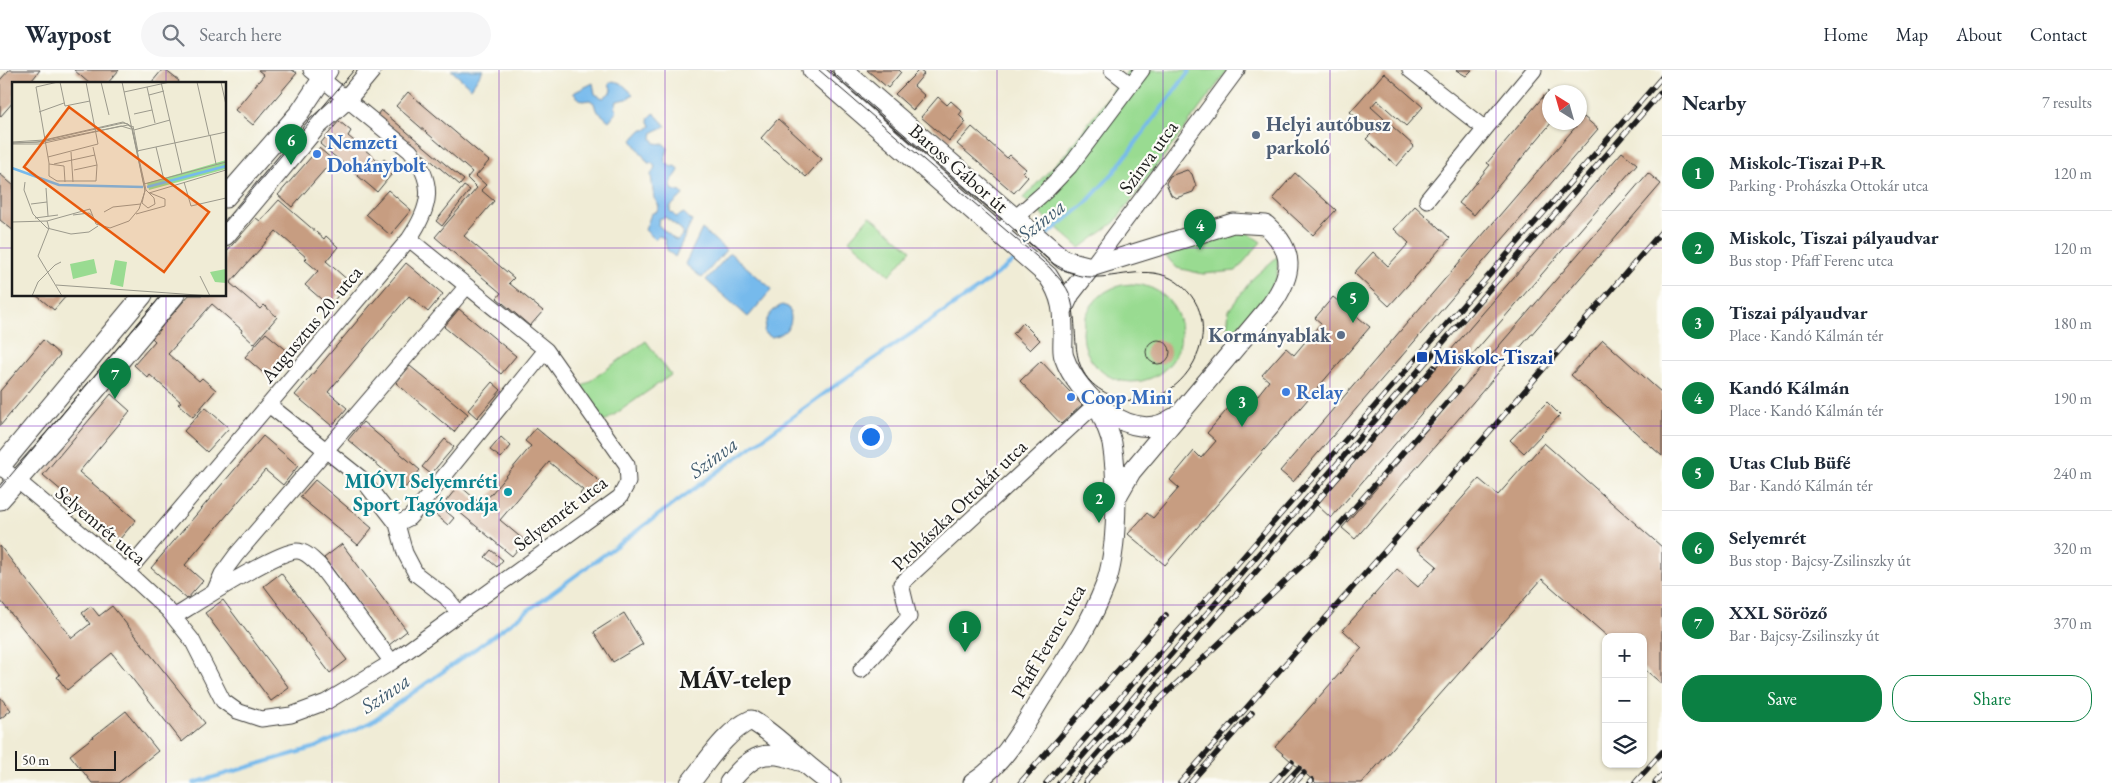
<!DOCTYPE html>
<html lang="en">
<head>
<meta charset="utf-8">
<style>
	:root { --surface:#fff; --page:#f6f6f7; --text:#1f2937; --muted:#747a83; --line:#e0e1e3; --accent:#0b8043 }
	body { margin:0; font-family:"EB Garamond",serif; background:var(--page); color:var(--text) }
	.controls { position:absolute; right:15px; bottom:15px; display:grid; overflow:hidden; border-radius:10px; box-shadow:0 1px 4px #0004 }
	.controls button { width:45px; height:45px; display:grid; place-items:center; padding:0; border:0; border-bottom:1px solid var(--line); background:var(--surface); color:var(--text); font:25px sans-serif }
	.compass { position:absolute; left:1542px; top:15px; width:45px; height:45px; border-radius:50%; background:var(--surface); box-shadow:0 1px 4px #0004; rotate:323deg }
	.scale { position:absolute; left:15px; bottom:12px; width:101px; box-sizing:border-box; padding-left:5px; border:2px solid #1c1c1c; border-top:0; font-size:14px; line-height:18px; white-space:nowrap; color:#1c1c1c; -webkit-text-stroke:4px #fdfcf7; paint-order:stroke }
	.you { position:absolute; left:870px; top:366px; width:18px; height:18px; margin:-12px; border:4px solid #fff; border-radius:50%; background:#1a73e8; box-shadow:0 0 0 8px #1a73e833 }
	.badge { display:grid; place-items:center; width:32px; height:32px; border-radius:50%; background:var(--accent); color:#fff; font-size:16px; font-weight:700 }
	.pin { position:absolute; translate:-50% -41px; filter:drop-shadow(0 1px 2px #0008) }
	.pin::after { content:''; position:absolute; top:26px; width:18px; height:15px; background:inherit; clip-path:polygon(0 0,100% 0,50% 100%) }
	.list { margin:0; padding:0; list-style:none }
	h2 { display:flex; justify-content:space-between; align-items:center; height:65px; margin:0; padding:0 20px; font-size:21px }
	h2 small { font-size:16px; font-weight:400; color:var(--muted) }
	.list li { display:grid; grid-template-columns:32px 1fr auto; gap:15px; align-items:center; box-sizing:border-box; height:75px; padding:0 20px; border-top:1px solid var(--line) }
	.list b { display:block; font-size:19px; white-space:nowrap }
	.list p { margin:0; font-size:16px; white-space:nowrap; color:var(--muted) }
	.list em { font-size:16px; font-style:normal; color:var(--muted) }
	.actions { display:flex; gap:10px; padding:15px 20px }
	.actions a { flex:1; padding:11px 0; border:1px solid var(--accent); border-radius:20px; text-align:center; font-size:18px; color:var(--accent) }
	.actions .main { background:var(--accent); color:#fff }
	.icon { flex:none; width:28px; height:28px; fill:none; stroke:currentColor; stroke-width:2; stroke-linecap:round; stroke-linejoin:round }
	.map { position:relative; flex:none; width:1662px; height:713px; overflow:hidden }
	header { display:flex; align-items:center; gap:30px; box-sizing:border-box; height:70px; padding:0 25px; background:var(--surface); border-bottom:1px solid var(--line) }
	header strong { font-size:24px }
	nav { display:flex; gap:28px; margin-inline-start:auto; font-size:18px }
	.search { width:350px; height:45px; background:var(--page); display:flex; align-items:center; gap:12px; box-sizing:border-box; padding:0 18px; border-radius:28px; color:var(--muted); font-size:19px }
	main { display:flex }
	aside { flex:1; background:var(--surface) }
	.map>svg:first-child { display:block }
	.green { fill:#99db91; stroke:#5a7c56 }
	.water { fill:#76baec; stroke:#496b84; fill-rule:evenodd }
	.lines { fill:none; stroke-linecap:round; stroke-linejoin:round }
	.stream { stroke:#76baec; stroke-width:4 }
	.building { fill:#c79d81 }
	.minor-casing { stroke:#3c3b38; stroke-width:17 }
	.tertiary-casing { stroke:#3c3b38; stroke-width:21 }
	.minor { stroke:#fff; stroke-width:15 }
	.tertiary { stroke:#fff; stroke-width:19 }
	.tram { stroke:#1c1c1c; stroke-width:1 }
	.rail-casing { stroke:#1c1c1c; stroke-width:5.5 }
	.rail { stroke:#fdfcf7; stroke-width:4; stroke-dasharray:11; stroke-linecap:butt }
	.grid { fill:none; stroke:#7b2cbf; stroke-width:1; stroke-opacity:0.55 }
	.service-dot { fill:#5c6f8a; stroke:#fdfcf7; stroke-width:2 }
	.shop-dot { fill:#3f7fe0; stroke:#fdfcf7; stroke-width:2 }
	.transit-dot { fill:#1a4fb4; stroke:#fdfcf7; stroke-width:2 }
	.culture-dot { fill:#0f9aa8; stroke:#fdfcf7; stroke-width:2 }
	.labels { text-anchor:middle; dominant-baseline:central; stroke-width:4.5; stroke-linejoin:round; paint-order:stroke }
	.service-label { font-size:20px; font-weight:bold; fill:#4e5e75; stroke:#fdfcf7; text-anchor:start }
	.shop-label { font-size:20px; font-weight:bold; fill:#366cbe; stroke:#fdfcf7; text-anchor:start }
	.street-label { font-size:20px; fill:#1c1c1c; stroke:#fdfcf7 }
	.transit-label { font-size:20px; font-weight:bold; fill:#164399; stroke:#fdfcf7; text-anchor:start }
	.culture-label { font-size:20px; font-weight:bold; fill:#0d838f; stroke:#fdfcf7; text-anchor:end }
	.water-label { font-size:21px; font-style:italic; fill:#405b6f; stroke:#fdfcf7 }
	.district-label { font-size:25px; font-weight:bold; fill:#1c1c1c; stroke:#fdfcf7 }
	.inset-river { fill:none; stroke:#76baec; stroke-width:2.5 }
	.inset-road { fill:none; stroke:#9b998c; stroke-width:1 }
	.view { fill:#e8590c; fill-opacity:0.15; stroke:#e8590c; stroke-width:2.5 }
	.inset-edge { fill:none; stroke:#1c1c1c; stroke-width:2.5 }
</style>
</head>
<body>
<header>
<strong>Waypost</strong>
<div class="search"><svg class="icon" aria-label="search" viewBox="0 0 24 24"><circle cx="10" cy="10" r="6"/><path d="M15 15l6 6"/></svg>Search here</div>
<nav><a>Home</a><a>Map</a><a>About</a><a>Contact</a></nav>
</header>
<main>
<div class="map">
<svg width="1662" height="713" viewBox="0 0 1662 713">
	<rect width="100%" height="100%" fill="#fdfcf7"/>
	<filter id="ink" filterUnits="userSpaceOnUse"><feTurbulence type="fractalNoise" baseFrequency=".02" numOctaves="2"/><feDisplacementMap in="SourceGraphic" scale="10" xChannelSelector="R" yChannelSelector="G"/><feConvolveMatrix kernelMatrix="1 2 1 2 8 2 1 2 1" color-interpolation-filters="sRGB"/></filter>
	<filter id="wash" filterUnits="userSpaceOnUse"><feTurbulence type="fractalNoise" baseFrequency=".0096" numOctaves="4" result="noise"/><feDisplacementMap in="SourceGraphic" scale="20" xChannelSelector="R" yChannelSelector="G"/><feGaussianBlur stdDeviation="1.12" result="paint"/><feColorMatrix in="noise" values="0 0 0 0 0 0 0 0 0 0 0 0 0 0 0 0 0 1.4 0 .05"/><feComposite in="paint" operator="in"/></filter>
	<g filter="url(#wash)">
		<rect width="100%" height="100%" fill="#f0ecd6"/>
		<path class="green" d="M1128 0H1228L1115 152 1080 178 1023 128 1067 82Z
			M870 146 911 180 890 205 849 170Z
			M1230 161 1248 163 1261 172 1236 201 1203 204 1177 198 1161 181Z
			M1278 186 1277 207 1265 227 1226 270 1229 240 1252 209Z
			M1083 263a49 49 0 1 1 98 0a49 49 0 1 1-98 0Z
			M646 271 671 305 604 352 580 318Z"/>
		<path class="water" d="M451 0H483L471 18Z
			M613 11 621 13 633 24 627 29 617 31 615 38 617 41 609 51 596 40 594 33 590 30 582 31 573 23 593 13 595 24 603 28 612 21 609 14Z
			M654 43 666 56 653 62 652 68 655 73 664 74 668 78 665 91 671 97 676 96 679 100C676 108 667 111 673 120L681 122 683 125 670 137V141L676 147 684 143 692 151 675 187 667 180 664 168 659 166 655 169 645 160 651 144 657 141 659 136 654 128 651 105 655 97 652 93H648L632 70 641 60H646L651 56 648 49ZM665 147 682 160 683 164 678 170 674 169 658 155 659 149Z
			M702 159 726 180 702 208 685 194Z
			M730 183 772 219 748 247 706 210Z
			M782 235 788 237C796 252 787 265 771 267L764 263C765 249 770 241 782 235Z"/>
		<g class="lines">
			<path class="stream" d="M1044 167 1085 134 1114 102 1190 0
				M194 713 316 677 371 652 478 577 840 312 977 219 1019 187"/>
		</g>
		<g id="blocks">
			<path class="building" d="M9 0H40L29 14H14V31L0 47V10Z
				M74 0H119L107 14H90Z
				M162 0H165L179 11 177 14H154L152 12Z
				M258 0H292L297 3 253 55 235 40 264 5Z
				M867 0H899L901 2 888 18Z
				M919 0 924 4 914 16 925 26 913 40 895 24Z
				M1456 0H1472L1466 6Z
				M1384 3 1423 37 1406 56 1377 30 1371 37 1414 76 1397 96 1366 69 1373 62 1350 42Z
				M1548 21 1550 52H1552L1474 145 1459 133 1490 95 1487 93Z
				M408 22 489 91 476 106 486 115 481 120 494 131 464 166 514 208 509 213 543 241 530 256 497 228 501 223 435 167 477 118 467 108 472 102 396 36Z
				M938 27 947 35 951 31 962 41 959 45 966 52 949 71 921 47Z
				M381 40 464 110 460 115 377 45Z
				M1584 47 1598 59 1293 412 1280 401Z
				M778 49 822 89 806 107 761 68Z
				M339 51 351 61 348 66 381 93 384 89 396 99 377 122 320 74Z
				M972 57 1007 88 1010 85 1026 99 1023 102 1028 107 1014 123 957 74Z
				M319 78 333 90 292 137 278 125Z
				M1622 82 1637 94 1331 448 1317 435Z
				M1187 100 1192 104 1196 116 1193 122 1176 128 1171 125 1166 113 1170 106Z
				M1295 103 1336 140 1313 165 1273 128Z
				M1648 103 1661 114 1355 469 1342 458Z
				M0 104 14 116V161L0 150Z
				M464 116 470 120 442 156 436 151Z
				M388 120 411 140 390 165 366 144Z
				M279 130 324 169 326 166 338 177 326 191 350 212 329 236 305 215 318 201 305 190 307 188 276 161 230 213 260 239 264 235 277 247 254 274 241 262 242 260 212 234 168 284 199 311 202 308 216 320 193 347 178 334 181 332 150 305 148 308 134 295 155 271 152 268 189 225H225V183L256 148 260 151Z
				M1415 136 1450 168 1389 236 1354 203 1373 182 1388 196 1409 173 1394 159Z
				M406 193 443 224 428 242 409 226 403 233 328 322 347 338 332 356 295 325Z
				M36 225H67L54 240Z
				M1333 227 1370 257 1165 495 1128 464 1147 443 1153 448 1179 418 1170 410 1194 381 1201 388 1216 371 1207 363 1243 321 1254 330 1269 311 1262 305 1286 278 1294 285 1321 253 1315 248Z
				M459 239 516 286 501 304 444 257Z
				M1023 253 1040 270 1030 280 1013 264Z
				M266 263 290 283 269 308 245 287Z
				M43 270 60 285 0 356V321Z
				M1603 270 1662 323V386L1571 305Z
				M1146 282a12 12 0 1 1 24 0a12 12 0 1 1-24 0Z
				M1041 291 1082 335 1061 354 1020 311Z
				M410 296 468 344 454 362 396 313Z
				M492 312 501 320 477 348 468 340Z
				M111 324 130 341 79 402 136 450 119 470 43 405Z
				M1547 332 1560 345 1524 383 1510 370Z
				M205 337 229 358 207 382 184 361Z
				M363 352 420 400 405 418 348 370Z
				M536 358 604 415 589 432 580 424 583 420 549 392 500 450 525 471 512 486 446 431 459 415 482 435 531 376 525 371Z
				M263 366 298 396 283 415 265 400 185 495 203 511 187 529 151 498Z
				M501 367 511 376 501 388 490 380Z
				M445 369 454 377 431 404 422 397Z
				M1544 373 1662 477V614L1643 598V567H1608L1542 509 1362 713H1316L1275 677 1362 578 1343 560 1397 499 1418 517 1437 496 1417 479 1479 409 1498 425Z
				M315 410 372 458 358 475 300 427Z
				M441 437 454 448 448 455 435 444Z
				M342 474 407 561 389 575 324 488Z
				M0 476 72 568 90 554 82 543 91 536 99 546 112 536 205 653 182 672 112 583 67 620 57 607 60 605 0 530Z
				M491 480 503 490 497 497 485 487Z
				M281 503 347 590 330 603 264 516Z
				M223 530 289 618 271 631 205 543Z
				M624 543 643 574 613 592 594 562Z
				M0 627 11 640 0 649Z
				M126 641 158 681 118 713H92L70 685Z"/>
		</g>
	</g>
	<g filter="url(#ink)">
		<use href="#blocks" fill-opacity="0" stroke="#3c3b38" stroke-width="1"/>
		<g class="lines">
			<defs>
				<path id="minor" d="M1112 0 1131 15
					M1410 0 1485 59 1534 0
					M1427 130 1485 59
					M999 162 1046 121 1070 96 1142 0
					M1091 197 1237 0
					M269 335 362 409 397 454 405 483 416 504 446 527 458 542
					M0 396 127 502 168 540 192 570 223 631 237 641 261 649 291 645 326 632 392 592 620 427 628 412 627 395 546 280 409 169
					M397 454 409 448 420 436 546 280
					M127 502 409 169C431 137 436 113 410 81L311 0
					M214 522 222 504 236 485 467 216
					M174 547C195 534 277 481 297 481 306 481 313 490 319 495L392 592
					M861 600 909 547 901 514 1097 333"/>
				<path id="tertiary" d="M812 0 1048 206C1063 228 1063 242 1063 268 1063 274 1062 282 1064 287 1077 325 1132 377 1173 348
					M843 0 1064 190 1091 197
					M225 128 300 42 328 0
					M225 166 316 57 346 30 371 0
					M1063 239 1070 224 1091 197 1233 153 1266 155C1296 182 1293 204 1271 235L1131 402 1115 430
					M0 397 143 225
					M0 430 62 360 175 225
					M690 713C708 691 725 662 751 650 781 667 802 695 831 713
					M729 713C752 685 764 678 799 691
					M973 713C1004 694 1022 659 1041 628 1064 592 1090 556 1105 516 1118 482 1118 409 1112 373 1109 360 1102 346 1097 334"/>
			</defs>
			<use href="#minor" class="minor-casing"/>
			<use href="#tertiary" class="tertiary-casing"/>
			<use href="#minor" class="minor"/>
			<use href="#tertiary" class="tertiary"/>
			<path class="tram" d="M819 0 1050 198C1057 207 1067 215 1070 226 1082 264 1063 303 1110 325 1174 356 1240 257 1177 212 1147 191 1114 212 1081 206 1071 204 1063 199 1054 194L830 0
				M225 152 354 0
				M0 418 162 225"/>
			<defs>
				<path id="rail" d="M1020 713 1166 545
					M1046 713 1662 7
					M1059 713 1662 21
					M1072 713 1434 297
					M1085 713 1162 627 1311 487 1459 319
					M1180 713 1460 396 1662 161
					M1190 713 1252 643
					M1273 713 1292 692
					M1285 713 1299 698
					M1295 713 1304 703
					M1309 713 1312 710
					M1635 713 1662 682
					M1655 713 1662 705"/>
			</defs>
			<use href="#rail" class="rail-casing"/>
			<use href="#rail" class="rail"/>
		</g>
	</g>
	<path class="grid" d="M166 0V14M332 0V713M499 0V713M665 0V713M831 0V713M997 0V713M1163 0V713M1330 0V713M1496 0V713M0 178H14M225 178H1662M166 225V713M0 356H1662M0 535H1662"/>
	<g class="service-dot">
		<circle cx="1256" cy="65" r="5"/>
		<circle cx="1341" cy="265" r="5"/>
	</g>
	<g class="shop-dot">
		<circle cx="317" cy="84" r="5"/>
		<circle cx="1286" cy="322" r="5"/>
		<circle cx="1071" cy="327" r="5"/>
	</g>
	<rect class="transit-dot" x="1416" y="281" width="12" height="12" rx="2.5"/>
	<circle class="culture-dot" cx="508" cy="422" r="5"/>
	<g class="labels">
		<g class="service-label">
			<text x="1266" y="54">Helyi autóbusz<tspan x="1266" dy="23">parkoló</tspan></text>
			<text x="1331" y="265" text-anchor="end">Kormányablak</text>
		</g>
		<g class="shop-label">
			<text x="327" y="72">Nemzeti<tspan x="327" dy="23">Dohánybolt</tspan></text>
			<text x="1296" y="322">Relay</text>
			<text x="1081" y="327">Coop Mini</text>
		</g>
		<g class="street-label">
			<text transform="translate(1148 87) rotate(-54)">Szinva utca</text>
			<text transform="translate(959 98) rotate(41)">Baross Gábor út</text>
			<text transform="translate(311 254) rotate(-50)">Augusztus 20. utca</text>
			<text transform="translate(959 435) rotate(-44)">Prohászka Ottokár utca</text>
			<text transform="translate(560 443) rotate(-37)">Selyemrét utca</text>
			<text transform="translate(101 455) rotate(40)">Selyemrét utca</text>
			<text transform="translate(1048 571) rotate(-60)">Pfaff Ferenc utca</text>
		</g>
		<g class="transit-label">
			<text x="1433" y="287">Miskolc-Tiszai</text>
		</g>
		<g class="culture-label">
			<text x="498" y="411">MIÓVI Selyemréti<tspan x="498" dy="23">Sport Tagóvodája</tspan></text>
		</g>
		<g class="water-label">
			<text transform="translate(1041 150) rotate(-38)">Szinva</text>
			<text transform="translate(713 387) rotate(-36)">Szinva</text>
			<text transform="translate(385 623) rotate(-34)">Szinva</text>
		</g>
		<g class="district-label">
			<text x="735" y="609">MÁV-telep</text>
		</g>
	</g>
	<g transform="translate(12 12)">
		<rect width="214" height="214" fill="#f0ecd6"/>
		<path d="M214 78V87L137 108 135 101ZM82 177 85 191 61 197 58 182ZM103 178 115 180 111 205 98 202ZM214 187V201L203 200 198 190Z" fill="#99db91"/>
		<path class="inset-river" d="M0 86 47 103 131 105M135 105 214 84"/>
		<path class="inset-road" d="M46 0 24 5 37 81V94L45 99H84L85 83 81 65M48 0 53 24 78 19M89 0 97 33M149 0 170 92M185 0 197 53M209 0 214 23M135 5 143 41M112 10 158 0M137 13 152 9M27 30 52 21M122 32 140 28M121 44 126 70M122 48 158 38M198 53 204 82M0 60 32 58 111 40 121 45M0 61 25 60 111 41 116 42 120 46 134 108 142 116 143 122 136 126 130 121 133 108 120 46 116 43 29 60 0 61M0 62H28L109 44 119 47M144 65 152 98M125 69 214 50M59 70 61 100M36 75 86 62 74 0M37 82 52 84 53 100M42 82 83 73M62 88 85 83M13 100 12 108 21 132 35 146 59 152 77 150 86 144M172 100 179 124 214 116M132 102 214 80M34 106 36 134M137 111 214 88M19 122 35 120M92 130 101 125 129 122M124 132 153 124V117L138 111M61 133 77 131 81 134M23 136 46 133M35 139 78 127 84 142 98 146 117 139 127 127 133 109 110 0M0 140 35 139 37 146 26 174 50 214M188 194 198 214M44 203 199 214M20 214 26 200 43 183 49 180"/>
		<path class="view" d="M57 25 197 130 152 190 12 85Z"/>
		<rect width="214" height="214" class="inset-edge"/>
	</g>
</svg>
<div class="controls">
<button>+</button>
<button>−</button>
<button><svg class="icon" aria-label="layers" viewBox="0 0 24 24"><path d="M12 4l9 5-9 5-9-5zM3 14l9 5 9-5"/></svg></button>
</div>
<svg class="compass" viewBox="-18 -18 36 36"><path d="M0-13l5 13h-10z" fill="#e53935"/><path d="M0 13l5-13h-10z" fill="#747a83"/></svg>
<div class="scale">50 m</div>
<div class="you"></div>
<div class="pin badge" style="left:965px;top:582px">1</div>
<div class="pin badge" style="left:1099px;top:453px">2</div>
<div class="pin badge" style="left:1242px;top:357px">3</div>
<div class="pin badge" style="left:1200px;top:180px">4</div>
<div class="pin badge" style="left:1353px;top:253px">5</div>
<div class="pin badge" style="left:291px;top:95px">6</div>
<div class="pin badge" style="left:115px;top:329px">7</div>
</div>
<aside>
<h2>Nearby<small>7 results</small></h2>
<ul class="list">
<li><span class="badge">1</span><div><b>Miskolc-Tiszai P+R</b><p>Parking · Prohászka Ottokár utca</p></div><em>120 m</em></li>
<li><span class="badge">2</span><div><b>Miskolc, Tiszai pályaudvar</b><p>Bus stop · Pfaff Ferenc utca</p></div><em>120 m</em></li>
<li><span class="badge">3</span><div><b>Tiszai pályaudvar</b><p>Place · Kandó Kálmán tér</p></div><em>180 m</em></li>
<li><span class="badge">4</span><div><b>Kandó Kálmán</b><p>Place · Kandó Kálmán tér</p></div><em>190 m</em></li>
<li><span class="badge">5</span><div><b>Utas Club Büfé</b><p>Bar · Kandó Kálmán tér</p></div><em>240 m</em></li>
<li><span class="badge">6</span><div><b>Selyemrét</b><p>Bus stop · Bajcsy-Zsilinszky út</p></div><em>320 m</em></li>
<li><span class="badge">7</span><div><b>XXL Söröző</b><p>Bar · Bajcsy-Zsilinszky út</p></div><em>370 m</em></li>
</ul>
<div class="actions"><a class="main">Save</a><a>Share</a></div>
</aside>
</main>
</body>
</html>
